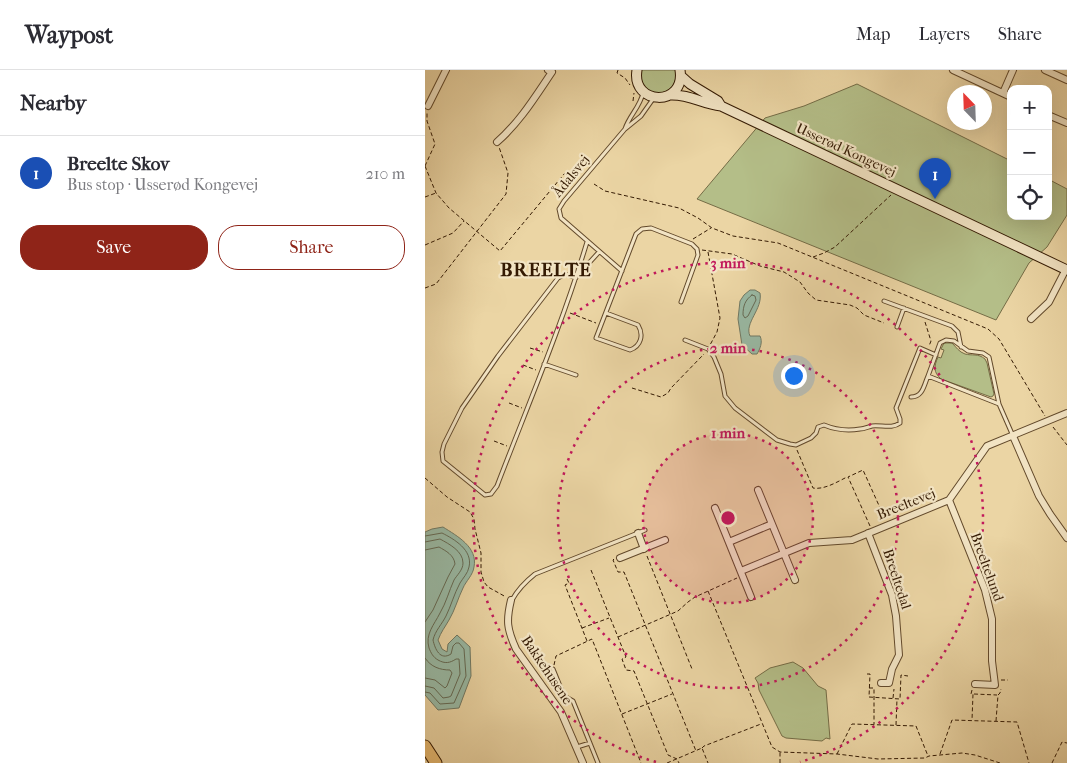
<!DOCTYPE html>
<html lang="en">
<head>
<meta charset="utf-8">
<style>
	:root { --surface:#fff; --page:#f2f2f3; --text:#2b2b33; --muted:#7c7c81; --line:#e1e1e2; --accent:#8f2418 }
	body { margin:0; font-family:"IM FELL French Canon",serif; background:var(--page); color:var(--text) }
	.controls { position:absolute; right:15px; top:15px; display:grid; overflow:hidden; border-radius:10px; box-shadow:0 5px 20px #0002 }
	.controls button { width:45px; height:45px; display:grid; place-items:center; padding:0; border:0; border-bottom:1px solid var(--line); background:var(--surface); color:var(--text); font:25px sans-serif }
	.compass { position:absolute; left:522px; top:15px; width:45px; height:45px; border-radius:50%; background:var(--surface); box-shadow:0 5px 20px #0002; rotate:337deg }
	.you { position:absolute; left:368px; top:305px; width:18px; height:18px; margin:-12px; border:4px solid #fff; border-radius:50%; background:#1a73e8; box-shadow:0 0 0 8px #1a73e833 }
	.badge { display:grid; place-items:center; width:32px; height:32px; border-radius:50%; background:var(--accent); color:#fff; font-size:16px; font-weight:700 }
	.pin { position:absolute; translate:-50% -41px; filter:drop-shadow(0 1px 2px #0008) }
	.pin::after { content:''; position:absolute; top:26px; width:18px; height:15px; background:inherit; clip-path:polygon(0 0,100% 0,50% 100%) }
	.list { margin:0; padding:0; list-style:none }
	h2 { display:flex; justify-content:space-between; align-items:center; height:65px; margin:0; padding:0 20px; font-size:21px }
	h2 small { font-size:16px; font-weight:400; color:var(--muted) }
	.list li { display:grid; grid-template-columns:32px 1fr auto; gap:15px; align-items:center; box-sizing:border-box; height:75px; padding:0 20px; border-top:1px solid var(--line) }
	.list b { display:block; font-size:19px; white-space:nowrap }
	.list p { margin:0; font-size:16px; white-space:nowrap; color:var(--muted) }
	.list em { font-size:16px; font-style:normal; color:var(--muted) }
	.actions { display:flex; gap:10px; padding:15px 20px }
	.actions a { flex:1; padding:11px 0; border:1px solid var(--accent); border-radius:20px; text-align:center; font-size:18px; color:var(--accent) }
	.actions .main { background:var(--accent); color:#fff }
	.icon { flex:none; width:28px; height:28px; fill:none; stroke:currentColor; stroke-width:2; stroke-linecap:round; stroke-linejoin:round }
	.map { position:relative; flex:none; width:642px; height:693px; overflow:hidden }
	header { display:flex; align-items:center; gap:30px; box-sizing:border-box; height:70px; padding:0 25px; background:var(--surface); border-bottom:1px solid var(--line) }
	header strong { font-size:24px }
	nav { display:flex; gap:28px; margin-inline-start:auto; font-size:18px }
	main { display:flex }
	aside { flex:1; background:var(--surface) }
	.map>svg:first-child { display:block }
	.green { fill:#b4be88; stroke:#746c46 }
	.water { fill:#99b9a4; stroke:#717964 }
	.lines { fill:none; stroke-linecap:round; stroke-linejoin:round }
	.shore { stroke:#666a54; stroke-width:1 }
	.lane-casing { stroke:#62492b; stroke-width:5 }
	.street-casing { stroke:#62492b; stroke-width:8 }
	.secondary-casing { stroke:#341a03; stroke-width:11 }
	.highway-casing { stroke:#341a03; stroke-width:13 }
	.path { stroke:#341a03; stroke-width:1; stroke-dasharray:4 2.5; stroke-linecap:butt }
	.lane { stroke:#f2e4c4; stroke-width:3 }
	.street { stroke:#f2e4c4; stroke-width:6 }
	.secondary { stroke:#f2e4c4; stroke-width:9 }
	.highway { stroke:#e6ba72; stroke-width:11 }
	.ring { fill:none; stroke:#c2185b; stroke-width:2.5; stroke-dasharray:2.5 5 }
	.labels { text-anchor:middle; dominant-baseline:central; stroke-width:4.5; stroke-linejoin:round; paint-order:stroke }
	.street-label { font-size:14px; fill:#341a03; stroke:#f2e4c4 }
	.district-label { font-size:19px; font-weight:bold; letter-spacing:1px; fill:#341a03; stroke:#f2e4c4 }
	.centre { fill:#c2185b; stroke:#f2e4c4; stroke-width:2.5 }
	.ring-label { font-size:15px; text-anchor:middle; font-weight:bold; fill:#c2185b; stroke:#f2e4c4; stroke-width:4.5; stroke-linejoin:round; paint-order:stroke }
</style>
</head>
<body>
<header>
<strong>Waypost</strong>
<nav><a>Map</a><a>Layers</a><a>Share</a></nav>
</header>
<main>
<aside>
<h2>Nearby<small></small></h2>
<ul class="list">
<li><span class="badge" style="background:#1a4fb4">1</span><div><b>Breelte Skov</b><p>Bus stop · Usserød Kongevej</p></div><em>210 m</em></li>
</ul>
<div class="actions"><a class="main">Save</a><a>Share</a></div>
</aside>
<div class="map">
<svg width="642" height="693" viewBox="0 0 642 693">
	<rect width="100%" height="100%" fill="#ebd5a4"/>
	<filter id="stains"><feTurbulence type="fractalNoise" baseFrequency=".004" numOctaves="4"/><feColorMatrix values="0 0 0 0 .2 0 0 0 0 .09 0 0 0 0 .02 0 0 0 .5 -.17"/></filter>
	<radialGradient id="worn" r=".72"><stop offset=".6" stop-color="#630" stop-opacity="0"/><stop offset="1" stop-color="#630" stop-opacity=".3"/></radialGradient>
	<path class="green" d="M216 0H251C254 28 219 30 216 8 215 6 216 3 216 0Z
		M432 14 586 91V146H623V109L642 119V145L622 177 604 193 571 250 272 129 340 48 379 36Z
		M519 273H527C531 277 534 282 540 284 547 286 553 283 560 289L562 293 569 324 568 326 566 327 516 309C508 302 509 296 513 287L516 288 519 280 516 279Z
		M368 592 378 598 393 616 401 620 405 669 401 668 397 671 361 668 357 666 334 620 333 613 330 608 345 598Z"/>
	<path class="water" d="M325 220H330L335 223C338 239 319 253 325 266H335C338 272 335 279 332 284H327L317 275 313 249 315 231 319 225Z
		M18 457C32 466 53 477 49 497 48 505 41 511 38 518 33 528 30 540 24 550 20 557 16 562 13 570L17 579 22 582 23 574 32 565 45 577 46 606 34 638 13 640 0 625V462L7 459Z"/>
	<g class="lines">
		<path class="shore" d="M327 225 330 226 331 230 323 246 320 248 318 245C318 236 320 230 327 225Z
			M0 466 17 463C29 469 48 480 44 497 43 503 38 508 35 513 29 524 26 536 21 546 17 554 10 561 8 570 10 579 15 591 26 584L28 576 31 573H34L39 579 41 606 29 633 15 634 5 623 0 622
			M0 472 15 469C24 474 38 481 38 493 38 500 32 505 29 510 24 521 21 533 15 543 9 555 0 564 4 578 6 583 8 587 13 590 20 594 25 593 31 589H34L35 604 26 626 24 627 18 628 9 618 0 616
			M0 480 14 477C21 481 29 485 30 494L23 507 8 540 0 552
			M0 588C6 597 15 600 25 600L27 603 22 616 20 618 10 610 0 608"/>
		<defs>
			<path id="lane" d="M200 59 216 46 228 29
				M197 201 136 148 134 139 139 131 200 59C204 46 215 37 218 23
				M153 205 174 182
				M151 208 140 204 133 208 73 286 37 338 19 374 17 382 18 391 60 425 66 424 72 416C103 335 137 255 162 172
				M459 231 527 256 533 262 536 277
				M181 243 213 255C219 265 216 276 205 280L171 268 211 164 217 159 226 158 267 174 272 179 273 185 256 232
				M472 257 479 238
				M260 270 283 279 289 287 296 304 300 326 310 338 352 370 365 374 371 375 386 368 391 363 393 357 399 355C411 360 423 361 435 359 439 359 443 357 447 356 457 355 467 359 475 353V349L471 338 495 278 511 285
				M119 294 151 305
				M486 327C498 327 499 315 503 306
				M574 334 503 306 515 273 521 270 529 271 543 281 558 283 564 287 574 334 588 366
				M87 530C93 519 100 512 110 504L213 463 220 460
				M128 599 139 626 148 631 173 693
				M152 677 165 673"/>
			<path id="street" d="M528 0 586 27
				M620 0 642 10
				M578 23 588 0
				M3 36 21 0
				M623 45 642 53
				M72 72C95 52 110 27 127 2L123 0
				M606 249 624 232 641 199
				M588 366 614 426 625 444 642 468
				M333 420 370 510
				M524 430 560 520 567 549V591L570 615 550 614
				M290 438 326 527
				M213 463 219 479
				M443 463 467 525 471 546 474 585 467 599 464 613H456
				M304 472 347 454
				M195 488 240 470
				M316 501 384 473 427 470 524 430 562 376 642 343
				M86 530C81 551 82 559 91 579L136 642 158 693"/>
			<path id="secondary" d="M212 0C206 36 261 37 255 0
				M256 6 265 14 293 31 296 36
				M245 25C265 24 277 34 296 36L642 200"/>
			<path id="highway" d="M0 676 11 693"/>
		</defs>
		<use href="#lane" class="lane-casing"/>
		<use href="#street" class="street-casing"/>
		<use href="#secondary" class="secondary-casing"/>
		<use href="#highway" class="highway-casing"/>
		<path class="path" d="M193 0 192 3 200 8 205 15
			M208 31 209 23
			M0 96 11 123 24 138 75 181 140 103 146 101 151 104
			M0 96 10 74 2 51V43
			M169 114 180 121 254 138 273 148 287 158 308 166 353 173 563 259 574 269 620 346
			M0 127 11 123
			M268 169 286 158
			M0 175 28 163 39 151
			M277 180 307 184 335 196 359 202 375 212 383 223 391 230 425 235 432 238 439 245 459 253
			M283 182 295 248 292 262 285 275
			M388 187 399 183 410 177 466 125
			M0 218 11 214 81 124 83 103 74 77
			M145 243 171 253
			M500 252 506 271 504 276
			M105 278 118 282
			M98 295 111 300
			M207 318 236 327 243 323 246 318 279 284
			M84 333 97 338
			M628 357 642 375
			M69 371 82 376
			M372 380 388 418C399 420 412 412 422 407
			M0 408 22 427 45 442 49 449 50 459 56 483V502L59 512 63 517 81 527
			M445 456 423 407 438 400 456 440
			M222 486 267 599
			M189 489 188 490 193 502H199L271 681
			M166 500 201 587 197 589 201 600 209 601 243 685 252 689 254 693
			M142 509 144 513 140 515 162 571
			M283 521 347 677 355 682 412 684 453 689 500 688 504 686 537 683 550 685 575 693
			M157 558 184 548
			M193 567 253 541 263 532 270 527 312 508
			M129 595 131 586 167 569 216 693
			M442 604H445L444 627 475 629 476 605 483 606
			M576 610H583
			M444 618H449V654
			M547 620 546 624H548L547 650
			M549 624 572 625
			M468 628 469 619
			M197 644 247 624
			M571 651 573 625 575 623 576 619
			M471 655 472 629
			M277 678 279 676 336 654
			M412 684 427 654 491 656 503 686
			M515 684 527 650 592 652 604 693
			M242 693 277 678 283 693
			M355 693V682
			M627 693 637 672 642 673"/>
		<use href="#lane" class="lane"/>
		<use href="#street" class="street"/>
		<use href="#secondary" class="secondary"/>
		<use href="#highway" class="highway"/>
	</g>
	<circle cx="303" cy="448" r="85" fill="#c2185b" fill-opacity=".12"/>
	<g class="ring">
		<circle cx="303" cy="448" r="85"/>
		<circle cx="303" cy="448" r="170"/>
		<path d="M231 692A255 255 0 1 1 375 692"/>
	</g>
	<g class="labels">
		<g class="street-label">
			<text transform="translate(421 80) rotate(25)">Usserød Kongevej</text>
			<text transform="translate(146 106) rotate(-51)">Ådalsvej</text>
			<text transform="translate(481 434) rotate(-22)">Breeltevej</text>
			<text transform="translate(562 497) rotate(70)">Breeltelund</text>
			<text transform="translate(472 509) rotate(72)">Breeltedal</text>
			<text transform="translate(122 600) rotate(56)">Bakkehusene</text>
		</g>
		<g class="district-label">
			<text x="121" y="200">BREELTE</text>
		</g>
	</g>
	<circle cx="303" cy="448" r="8" class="centre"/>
	<g class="ring-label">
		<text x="303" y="198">3 min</text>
		<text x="303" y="283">2 min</text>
		<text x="303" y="368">1 min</text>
	</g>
	<rect width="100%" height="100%" filter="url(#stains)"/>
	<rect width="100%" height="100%" fill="url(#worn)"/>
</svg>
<div class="controls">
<button>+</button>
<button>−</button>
<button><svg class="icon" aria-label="locate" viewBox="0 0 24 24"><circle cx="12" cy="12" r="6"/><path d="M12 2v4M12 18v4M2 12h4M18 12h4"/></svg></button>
</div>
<svg class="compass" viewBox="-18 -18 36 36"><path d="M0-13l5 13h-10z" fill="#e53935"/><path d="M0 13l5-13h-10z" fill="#7c7c81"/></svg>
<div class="you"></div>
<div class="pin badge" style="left:510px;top:129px;background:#1a4fb4">1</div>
</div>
</main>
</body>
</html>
